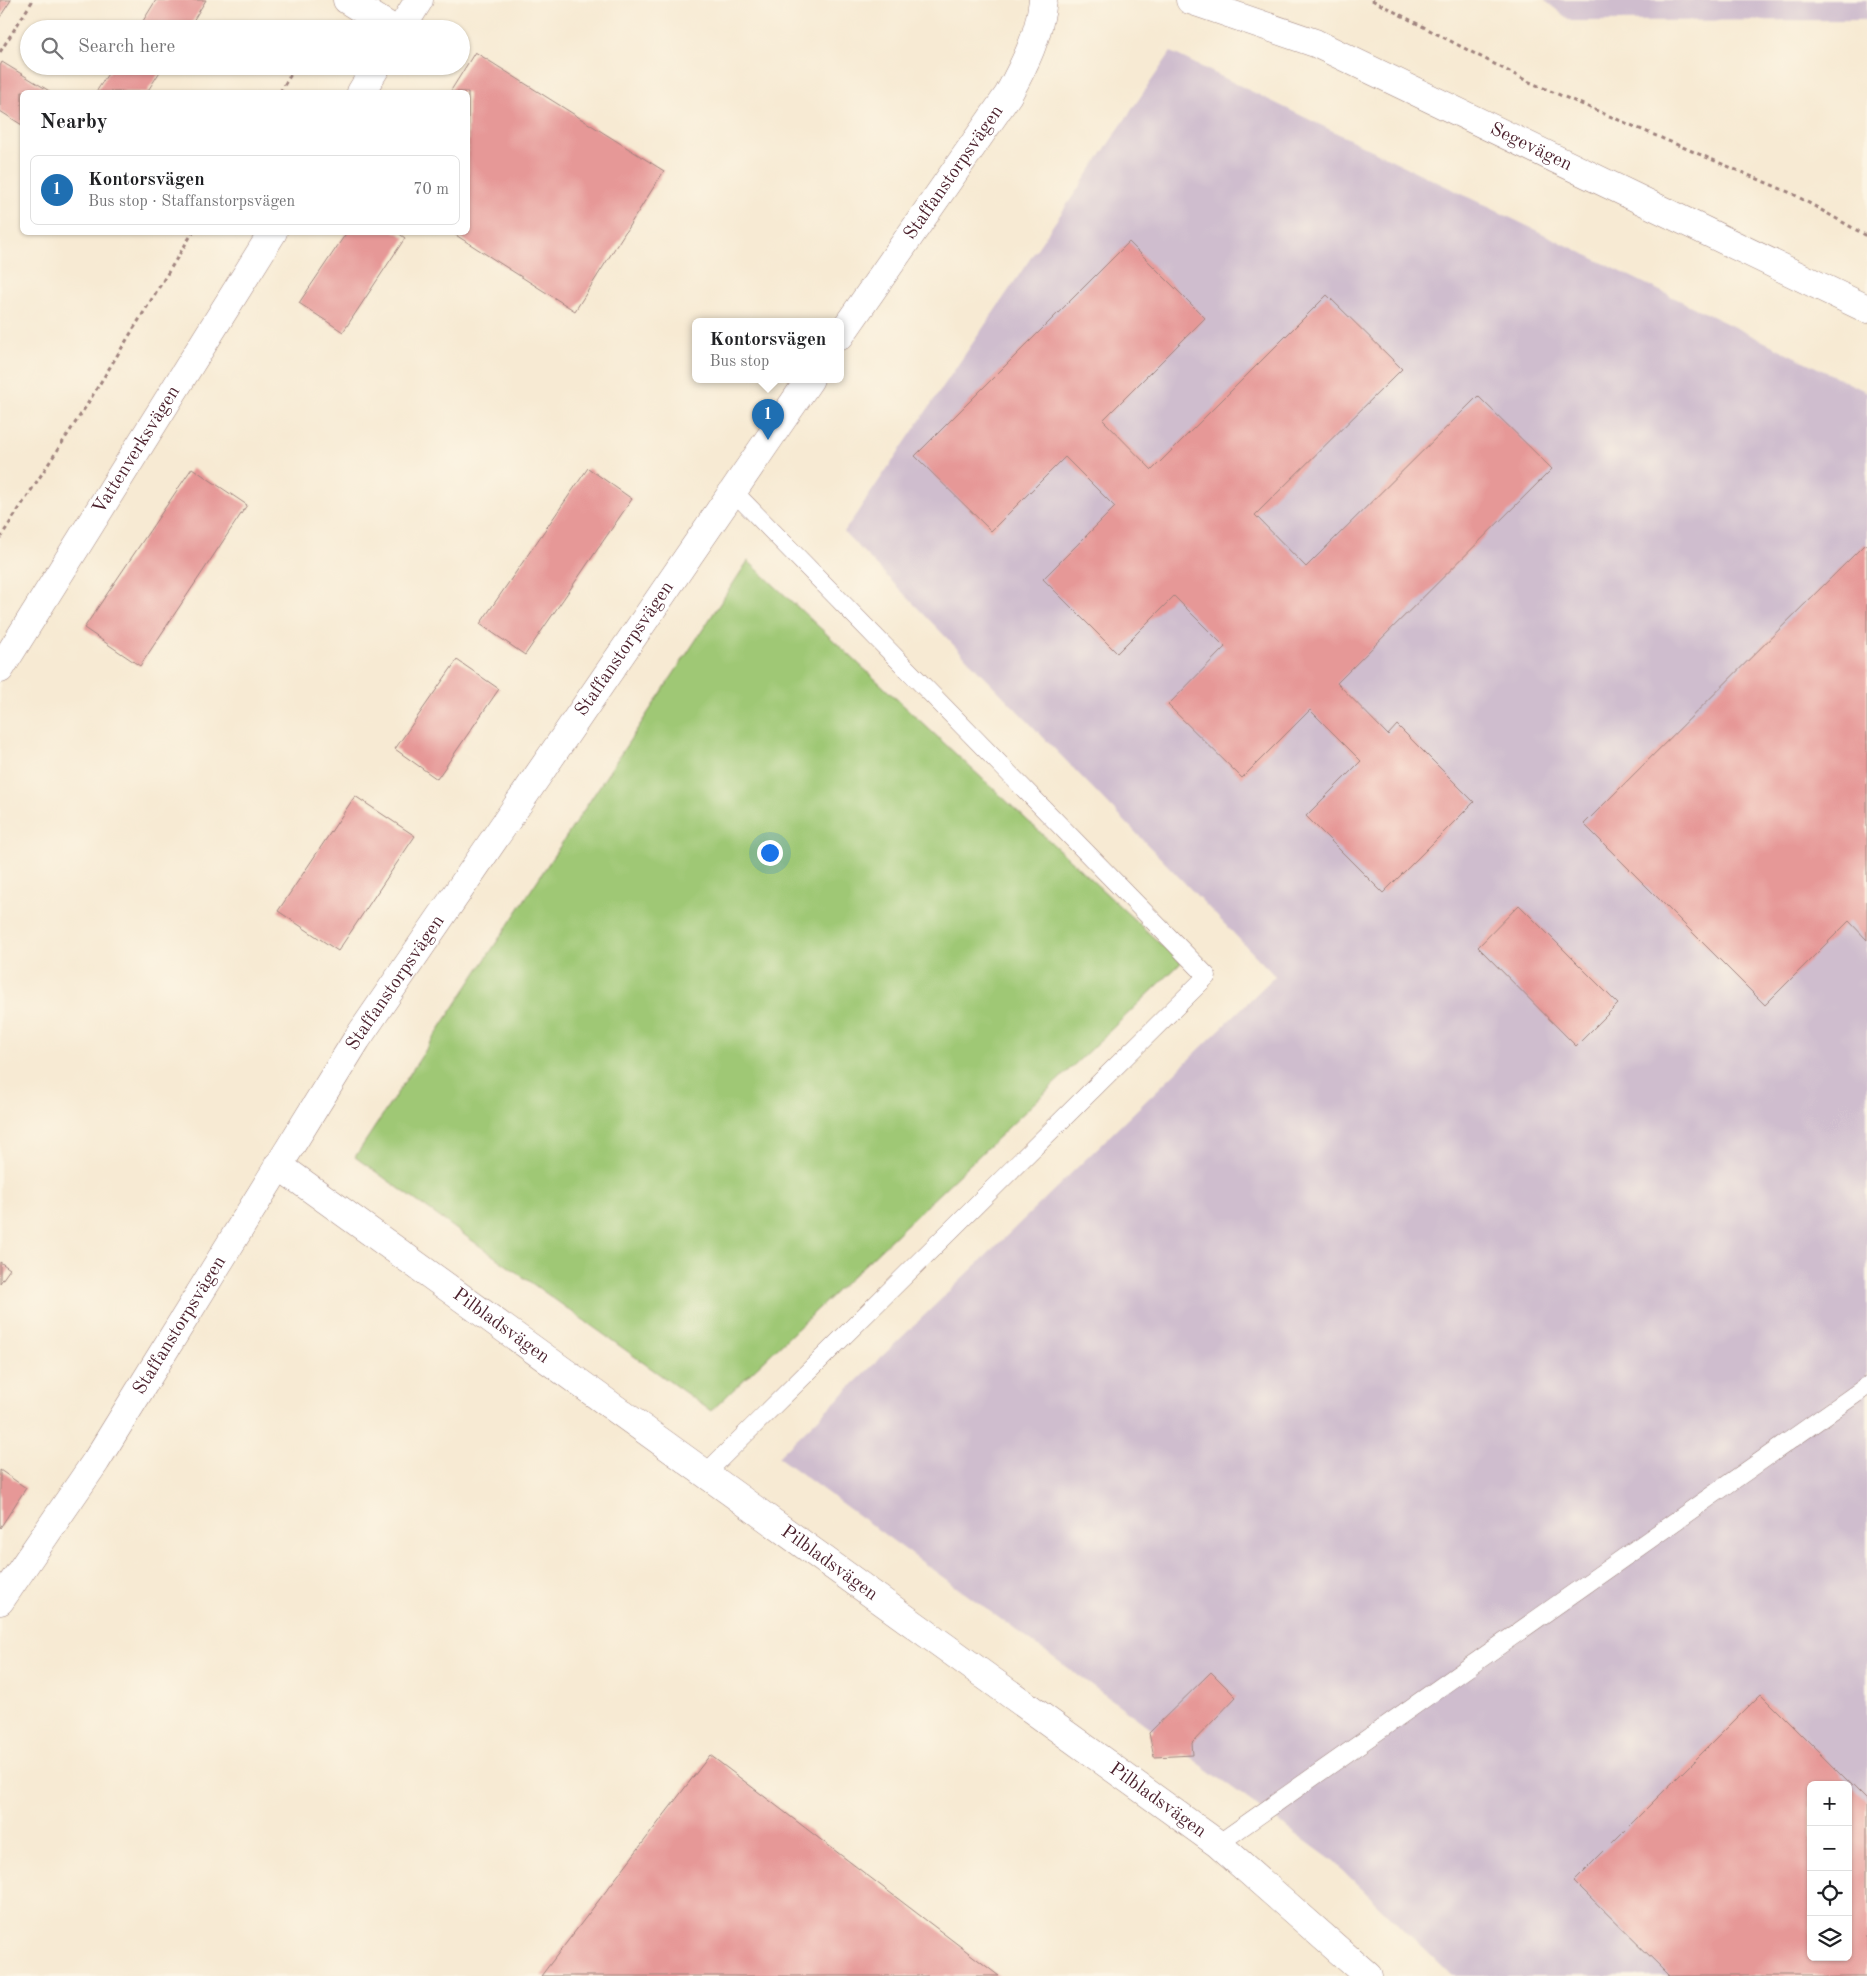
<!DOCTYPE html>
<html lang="en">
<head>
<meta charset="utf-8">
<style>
	:root { --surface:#fff; --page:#f2f2f2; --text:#202124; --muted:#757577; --line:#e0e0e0; --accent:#1f6fb2 }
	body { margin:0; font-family:"Old Standard TT",serif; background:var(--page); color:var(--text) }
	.controls { position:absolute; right:15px; bottom:15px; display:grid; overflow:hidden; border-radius:8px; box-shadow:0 1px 4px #0004 }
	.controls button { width:45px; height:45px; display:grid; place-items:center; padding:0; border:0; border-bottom:1px solid var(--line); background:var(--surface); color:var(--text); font:25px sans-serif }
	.you { position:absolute; left:769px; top:852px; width:18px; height:18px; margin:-12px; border:4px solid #fff; border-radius:50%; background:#1a73e8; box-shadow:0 0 0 8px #1a73e833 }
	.badge { display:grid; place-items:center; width:32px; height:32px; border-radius:50%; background:var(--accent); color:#fff; font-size:16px; font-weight:700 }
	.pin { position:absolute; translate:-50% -41px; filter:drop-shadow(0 1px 2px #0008) }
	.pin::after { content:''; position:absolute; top:26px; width:18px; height:15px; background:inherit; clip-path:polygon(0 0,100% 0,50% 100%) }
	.popup { position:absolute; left:692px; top:318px; width:152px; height:65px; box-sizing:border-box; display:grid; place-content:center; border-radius:8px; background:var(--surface); filter:drop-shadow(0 1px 4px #0005); font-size:16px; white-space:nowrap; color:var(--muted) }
	.popup b { font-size:19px; color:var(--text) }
	.popup::after { content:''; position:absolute; left:50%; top:100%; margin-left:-10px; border:10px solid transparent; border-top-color:var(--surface) }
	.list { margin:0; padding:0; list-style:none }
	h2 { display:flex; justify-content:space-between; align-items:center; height:65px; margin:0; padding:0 20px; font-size:21px }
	h2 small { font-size:16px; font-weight:400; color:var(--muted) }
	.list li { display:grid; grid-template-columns:32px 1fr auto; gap:15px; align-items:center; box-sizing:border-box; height:70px; margin:0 10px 10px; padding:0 10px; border:1px solid var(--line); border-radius:8px }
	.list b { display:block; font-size:19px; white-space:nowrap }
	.list p { margin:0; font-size:16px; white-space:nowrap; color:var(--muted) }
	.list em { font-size:16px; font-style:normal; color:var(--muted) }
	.icon { flex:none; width:28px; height:28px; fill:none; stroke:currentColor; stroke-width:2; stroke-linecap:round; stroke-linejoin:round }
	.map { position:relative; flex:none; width:1867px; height:1976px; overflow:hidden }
	.search { position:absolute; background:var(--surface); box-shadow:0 1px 4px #0004; left:20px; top:20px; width:450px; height:55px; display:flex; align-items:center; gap:12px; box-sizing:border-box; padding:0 18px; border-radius:28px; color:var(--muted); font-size:19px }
	.panel { position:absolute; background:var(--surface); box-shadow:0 1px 4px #0004; left:20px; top:90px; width:450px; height:145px; border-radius:8px }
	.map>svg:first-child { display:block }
	.industrial { fill:#cfbdce; fill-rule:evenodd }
	.grass { fill:#9fc874; stroke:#747450 }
	.building { fill:#e69897; fill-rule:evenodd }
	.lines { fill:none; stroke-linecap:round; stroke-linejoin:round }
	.service-casing { stroke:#a0847f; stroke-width:19 }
	.minor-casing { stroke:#a0847f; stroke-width:29 }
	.tertiary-casing { stroke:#a0847f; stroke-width:29 }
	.path { stroke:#a0847f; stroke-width:3; stroke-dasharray:4 4; stroke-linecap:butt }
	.service { stroke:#fff; stroke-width:18 }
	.minor { stroke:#fff; stroke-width:28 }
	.tertiary { stroke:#fff; stroke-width:28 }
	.labels { text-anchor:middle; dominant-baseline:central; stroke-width:4; stroke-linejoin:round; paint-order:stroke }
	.street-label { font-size:19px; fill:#4a1f2b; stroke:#fcf5e5 }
</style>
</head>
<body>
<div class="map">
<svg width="1867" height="1976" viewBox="0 0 1867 1976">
	<rect width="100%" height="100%" fill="#fcf5e5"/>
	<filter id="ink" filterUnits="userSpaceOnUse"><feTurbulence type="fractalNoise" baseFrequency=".02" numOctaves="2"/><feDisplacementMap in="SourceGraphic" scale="10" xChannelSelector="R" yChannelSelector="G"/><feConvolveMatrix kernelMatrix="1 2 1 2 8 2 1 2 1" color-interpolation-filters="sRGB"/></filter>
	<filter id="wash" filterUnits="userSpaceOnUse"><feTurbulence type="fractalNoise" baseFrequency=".0096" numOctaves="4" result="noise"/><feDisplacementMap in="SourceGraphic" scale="20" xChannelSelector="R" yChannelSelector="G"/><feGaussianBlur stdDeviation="1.12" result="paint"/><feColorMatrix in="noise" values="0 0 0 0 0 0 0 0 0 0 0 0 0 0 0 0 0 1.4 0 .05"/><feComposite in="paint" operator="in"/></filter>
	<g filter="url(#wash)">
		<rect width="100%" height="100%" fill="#f7ead3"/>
		<path class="industrial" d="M1544 0H1867V20L1571 21Z
			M1171 52 1867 392V1976H1452L1333 1861 778 1457 1275 976 844 532ZM1811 1785H1848V1957H1811Z"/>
		<path class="grass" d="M748 561 1181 963 711 1411 355 1157Z"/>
		<g id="blocks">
			<path class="building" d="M0 0H11L0 17Z
				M156 0H206L188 29H138Z
				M475 52 664 171 575 311 451 232H468V92H450Z
				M2 62 51 92H22V125L0 111V66Z
				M113 66H155L161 70 147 92H96Z
				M347 232H397L405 238 343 332 299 303Z
				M1129 242 1205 318 1103 420 1152 470 1327 295 1402 369 1255 515 1306 567 1478 396 1552 469 1337 683 1388 735 1397 725 1474 802 1383 893 1306 816 1361 761 1310 710 1242 778 1168 705 1225 647 1174 596 1117 653 1043 579 1115 507 1065 457 991 531 915 456Z
				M192 468 247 505 140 666 84 628Z
				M588 468 632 499 525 655 480 624Z
				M1865 544 1867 546V940L1849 921 1765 1005 1584 824Z
				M457 660 499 689 437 779 395 749Z
				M355 796 415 836 338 951 278 911Z
				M1519 905 1618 1004 1576 1046 1478 947Z
				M0 1262 10 1269 0 1283Z
				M0 1470 26 1488 0 1528Z
				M1211 1672 1236 1697 1192 1743 1193 1755 1154 1757 1149 1733Z
				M1761 1694 1867 1800V1976H1670L1574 1881ZM1811 1785H1848V1957H1811Z
				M710 1755 999 1976H541Z"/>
		</g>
	</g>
	<g filter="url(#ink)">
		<use href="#blocks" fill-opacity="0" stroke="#a0847f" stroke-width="1"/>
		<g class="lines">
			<defs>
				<path id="service" d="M706 1473 1207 976 733 491
					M1218 1844 1867 1386"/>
				<g id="minor">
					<path d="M347 0 393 29"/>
					<path id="s1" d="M840 336 1008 95C1025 64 1039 36 1043 0"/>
					<path id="s2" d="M278 1165 1218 1844 1368 1976"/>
					<path id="s3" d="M0 1601 96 1461 357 1039 810 379"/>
				</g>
				<g id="tertiary">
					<path id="s4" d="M1190 0 1315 43 1867 309"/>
					<path d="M401 29 419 0"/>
					<path d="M361 92 377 66"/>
					<path id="s5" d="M0 669 273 232"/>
				</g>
			</defs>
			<use href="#service" class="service-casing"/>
			<use href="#minor" class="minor-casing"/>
			<use href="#tertiary" class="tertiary-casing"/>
			<path class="path" d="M1372 0 1527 81 1793 194 1867 236
				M319 29 323 22
				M0 52 33 0
				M280 92 296 66
				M0 538 83 411 193 232"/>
			<use href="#service" class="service"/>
			<use href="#minor" class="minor"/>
			<use href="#tertiary" class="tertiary"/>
		</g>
	</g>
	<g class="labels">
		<g class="street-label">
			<text stroke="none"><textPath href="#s4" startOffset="372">Segevägen</textPath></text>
			<text stroke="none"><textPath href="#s1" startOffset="199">Staffanstorpsvägen</textPath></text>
			<text stroke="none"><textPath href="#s5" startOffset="258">Vattenverksvägen</textPath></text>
			<text stroke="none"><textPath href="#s3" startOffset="1139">Staffanstorpsvägen</textPath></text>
			<text stroke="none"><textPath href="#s3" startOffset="734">Staffanstorpsvägen</textPath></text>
			<text stroke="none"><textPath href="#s2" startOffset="275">Pilbladsvägen</textPath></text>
			<text stroke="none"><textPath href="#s3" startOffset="329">Staffanstorpsvägen</textPath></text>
			<text stroke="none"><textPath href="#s2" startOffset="680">Pilbladsvägen</textPath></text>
			<text stroke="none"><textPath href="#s2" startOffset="1085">Pilbladsvägen</textPath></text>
		</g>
	</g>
</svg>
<div class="controls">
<button>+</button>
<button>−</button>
<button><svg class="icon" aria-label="locate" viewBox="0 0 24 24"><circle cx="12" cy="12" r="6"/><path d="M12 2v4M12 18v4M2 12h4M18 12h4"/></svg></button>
<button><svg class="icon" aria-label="layers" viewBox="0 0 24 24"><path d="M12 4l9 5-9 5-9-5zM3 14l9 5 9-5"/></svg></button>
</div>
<div class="you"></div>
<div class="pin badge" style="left:768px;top:440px">1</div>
<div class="popup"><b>Kontorsvägen</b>Bus stop</div>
<div class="search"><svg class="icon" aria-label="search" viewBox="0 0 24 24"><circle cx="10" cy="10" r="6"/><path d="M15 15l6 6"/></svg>Search here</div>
<section class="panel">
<h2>Nearby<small></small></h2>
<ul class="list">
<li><span class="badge">1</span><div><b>Kontorsvägen</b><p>Bus stop · Staffanstorpsvägen</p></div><em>70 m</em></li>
</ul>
</section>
</div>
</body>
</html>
